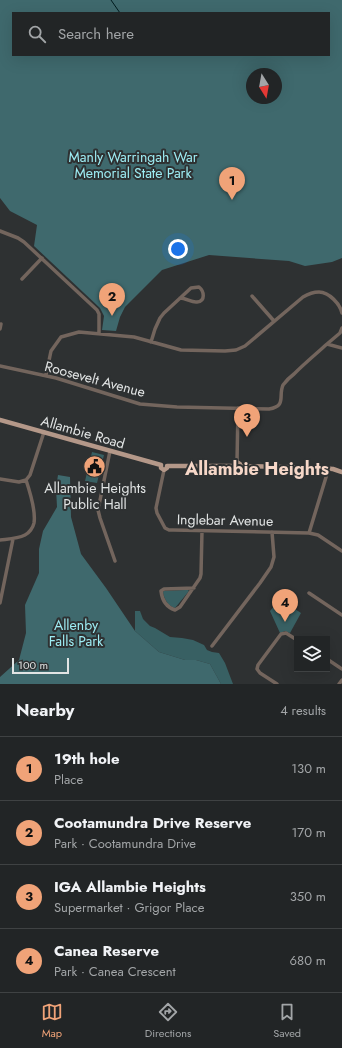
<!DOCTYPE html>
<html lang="en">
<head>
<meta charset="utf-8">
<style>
	:root { --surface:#222526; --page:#2a2d2e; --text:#f1f3f6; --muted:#a2a5a7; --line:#3f4243; --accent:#f0a378 }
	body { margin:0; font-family:Jost,sans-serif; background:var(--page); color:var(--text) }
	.controls { position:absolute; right:12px; bottom:12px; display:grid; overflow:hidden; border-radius:0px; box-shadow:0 4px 16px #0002 }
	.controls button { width:36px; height:36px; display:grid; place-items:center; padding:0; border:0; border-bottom:1px solid var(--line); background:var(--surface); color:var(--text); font:20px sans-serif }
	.compass { position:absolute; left:246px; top:68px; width:36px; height:36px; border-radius:50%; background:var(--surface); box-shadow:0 4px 16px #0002; rotate:169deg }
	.scale { position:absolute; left:12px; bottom:10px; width:57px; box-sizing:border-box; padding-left:4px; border:2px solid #e1e4e4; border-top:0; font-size:11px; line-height:14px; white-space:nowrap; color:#e1e4e4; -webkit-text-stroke:3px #2e3132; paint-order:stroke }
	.you { position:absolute; left:178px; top:249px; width:14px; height:14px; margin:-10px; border:3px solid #fff; border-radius:50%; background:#1a73e8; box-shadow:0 0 0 6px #1a73e833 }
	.badge { display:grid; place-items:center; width:26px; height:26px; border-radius:50%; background:var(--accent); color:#111; font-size:13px; font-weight:700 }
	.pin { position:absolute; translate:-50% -33px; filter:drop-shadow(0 1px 2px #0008) }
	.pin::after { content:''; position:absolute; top:21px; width:14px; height:12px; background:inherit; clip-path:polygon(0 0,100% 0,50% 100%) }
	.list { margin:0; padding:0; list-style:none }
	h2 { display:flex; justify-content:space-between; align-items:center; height:52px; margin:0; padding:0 16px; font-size:17px }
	h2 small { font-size:13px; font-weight:400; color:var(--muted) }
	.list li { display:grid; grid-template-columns:26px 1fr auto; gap:12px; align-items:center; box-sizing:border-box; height:64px; padding:0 16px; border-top:1px solid var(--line) }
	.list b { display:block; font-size:15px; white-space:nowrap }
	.list p { margin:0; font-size:13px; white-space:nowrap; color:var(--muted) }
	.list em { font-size:13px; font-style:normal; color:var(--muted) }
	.icon { flex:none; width:22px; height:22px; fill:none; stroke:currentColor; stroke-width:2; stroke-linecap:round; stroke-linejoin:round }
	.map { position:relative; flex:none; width:342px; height:684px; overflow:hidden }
	.search { position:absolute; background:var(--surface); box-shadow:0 4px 16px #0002; left:12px; right:12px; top:12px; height:44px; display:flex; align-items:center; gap:10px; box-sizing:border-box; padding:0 14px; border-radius:0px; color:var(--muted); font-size:15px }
	.sheet { height:308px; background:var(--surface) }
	nav { display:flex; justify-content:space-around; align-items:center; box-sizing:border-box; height:56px; border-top:1px solid var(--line); background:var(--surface); font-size:11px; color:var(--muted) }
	nav a { display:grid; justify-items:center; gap:2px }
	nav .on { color:var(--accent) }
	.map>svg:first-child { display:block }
	.green { fill:#386063 }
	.forest { fill:#3f696d; fill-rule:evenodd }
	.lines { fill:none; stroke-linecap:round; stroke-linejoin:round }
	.stream { stroke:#001b1e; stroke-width:1 }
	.minor { stroke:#73655d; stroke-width:3.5 }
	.major { stroke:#b49889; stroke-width:4.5 }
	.labels { text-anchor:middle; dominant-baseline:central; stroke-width:4; stroke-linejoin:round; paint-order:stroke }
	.park-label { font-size:14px; fill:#9decf3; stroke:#2e3132 }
	.street-label { font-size:14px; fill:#e1e4e4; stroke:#2e3132 }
	.poi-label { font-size:14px; fill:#e1e4e4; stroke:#2e3132 }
	.district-label { font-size:18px; font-weight:bold; fill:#f6d7c8; stroke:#2e3132 }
</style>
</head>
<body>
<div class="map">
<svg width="342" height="684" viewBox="0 0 342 684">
	<rect width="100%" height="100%" fill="#2e3132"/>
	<path class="green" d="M92 452 104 455 97 483 85 481Z
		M185 590H188L189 591 175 608C168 606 164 599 163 592L164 591Z
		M280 599 301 613 290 633 285 631 280 633 270 611Z
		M135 611H140L143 619 150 626 155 628 170 637 182 638 193 640 204 645 207 650 212 652 219 653 225 663 233 684H221L210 664 196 660H185L159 652 135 631Z"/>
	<path class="forest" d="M0 0H342V258L332 262 305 266 289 261 209 255 162 270 125 307 120 317 116 331 102 330 104 316 100 308 34 246 37 225 10 211 0 198ZM13 13H329V55H13ZM252 74H276V98H252Z
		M58 475 70 477 71 517 81 554 106 588 135 631 159 652 185 660H196L210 664 221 684H0V677L19 660 26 633 25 605 39 573V549L43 531 57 507 56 488Z"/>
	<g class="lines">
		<path class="stream" d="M111 0 120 13"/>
		<path class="minor" d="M0 231 18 238 24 242 97 310 99 314V333
			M22 279 42 258
			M252 296 274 321
			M0 329 1 324
			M151 342 155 329 160 318 164 313 191 288 199 287C204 291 206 301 197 302 192 303 186 298 180 298
			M327 344 340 333 342 328
			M0 366 56 378 140 404 177 407 269 409C287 406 278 396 283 385 286 381 290 377 294 374 305 363 316 354 327 344L342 348
			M46 375 51 351 61 337 79 332 134 337 181 350 225 351 236 350 245 346 303 297C308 294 313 292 319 292 329 292 340 304 342 313
			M110 451 98 510 100 518 115 561
			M237 462 238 408
			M164 470 156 508 157 513 165 528 169 530H173L309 533 318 535 342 551
			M0 479 19 482 26 480 30 475 44 432
			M309 533 327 474 328 469
			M0 540C8 539 17 539 25 535 29 533 33 528 34 523 36 511 30 492 26 480
			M194 588 164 589 161 591C162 600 166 607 175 610L180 607 200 578 201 574 202 531
			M309 593 342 615
			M0 603 13 539
			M212 646 260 583 271 567 274 557 272 532
			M327 659 342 669
			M277 684 260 673 257 669 258 665 281 634 286 633 297 640
			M339 684 342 680"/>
		<path class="major" d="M0 420 161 465
			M161 465V468L164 470 167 468V466
			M167 466H234
			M234 466V464L237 462 240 464V466
			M240 466 321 468 333 469 342 472"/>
	</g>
	<defs>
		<symbol id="civic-disc" viewBox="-11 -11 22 22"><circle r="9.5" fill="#f0a378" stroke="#2e3132"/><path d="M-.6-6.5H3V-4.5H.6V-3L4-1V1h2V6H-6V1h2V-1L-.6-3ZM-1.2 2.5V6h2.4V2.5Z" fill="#111"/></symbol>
	</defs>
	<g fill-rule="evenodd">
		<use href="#civic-disc" x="82" y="454" width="25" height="25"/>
	</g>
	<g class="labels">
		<g class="park-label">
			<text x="133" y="157">Manly Warringah War<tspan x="133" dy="16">Memorial State Park</tspan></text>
			<text x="76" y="625">Allenby<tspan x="76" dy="16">Falls Park</tspan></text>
		</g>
		<g class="street-label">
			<text transform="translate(95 379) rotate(15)">Roosevelt Avenue</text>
			<text transform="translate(83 432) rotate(16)">Allambie Road</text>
			<text transform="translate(225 520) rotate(1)">Inglebar Avenue</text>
		</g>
		<g class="poi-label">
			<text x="95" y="488">Allambie Heights<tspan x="95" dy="16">Public Hall</tspan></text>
		</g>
		<g class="district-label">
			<text x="257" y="469">Allambie Heights</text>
		</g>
	</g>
</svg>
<div class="controls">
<button><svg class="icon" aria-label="layers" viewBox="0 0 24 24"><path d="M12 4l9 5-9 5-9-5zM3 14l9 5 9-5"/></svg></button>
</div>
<svg class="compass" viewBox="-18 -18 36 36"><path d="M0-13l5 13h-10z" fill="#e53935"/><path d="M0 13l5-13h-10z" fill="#a2a5a7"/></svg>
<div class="scale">100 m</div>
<div class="you"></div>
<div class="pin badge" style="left:232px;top:200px">1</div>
<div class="pin badge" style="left:112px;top:316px">2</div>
<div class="pin badge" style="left:247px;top:437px">3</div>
<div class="pin badge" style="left:285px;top:622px">4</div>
<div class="search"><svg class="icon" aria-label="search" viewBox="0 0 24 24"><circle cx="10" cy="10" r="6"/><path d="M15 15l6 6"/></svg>Search here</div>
</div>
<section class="sheet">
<h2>Nearby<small>4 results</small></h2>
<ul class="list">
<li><span class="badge">1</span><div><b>19th hole</b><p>Place</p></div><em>130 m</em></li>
<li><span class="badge">2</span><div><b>Cootamundra Drive Reserve</b><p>Park · Cootamundra Drive</p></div><em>170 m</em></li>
<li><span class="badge">3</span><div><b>IGA Allambie Heights</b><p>Supermarket · Grigor Place</p></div><em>350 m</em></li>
<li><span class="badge">4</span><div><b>Canea Reserve</b><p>Park · Canea Crescent</p></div><em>680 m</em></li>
</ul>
</section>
<nav>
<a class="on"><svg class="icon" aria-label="map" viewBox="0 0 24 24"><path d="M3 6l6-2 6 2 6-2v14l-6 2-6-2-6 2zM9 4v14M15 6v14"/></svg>Map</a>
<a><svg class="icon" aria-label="directions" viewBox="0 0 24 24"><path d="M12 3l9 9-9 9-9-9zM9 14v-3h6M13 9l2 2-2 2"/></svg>Directions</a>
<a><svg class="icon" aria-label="saved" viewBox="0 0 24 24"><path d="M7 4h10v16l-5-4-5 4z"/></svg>Saved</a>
</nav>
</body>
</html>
